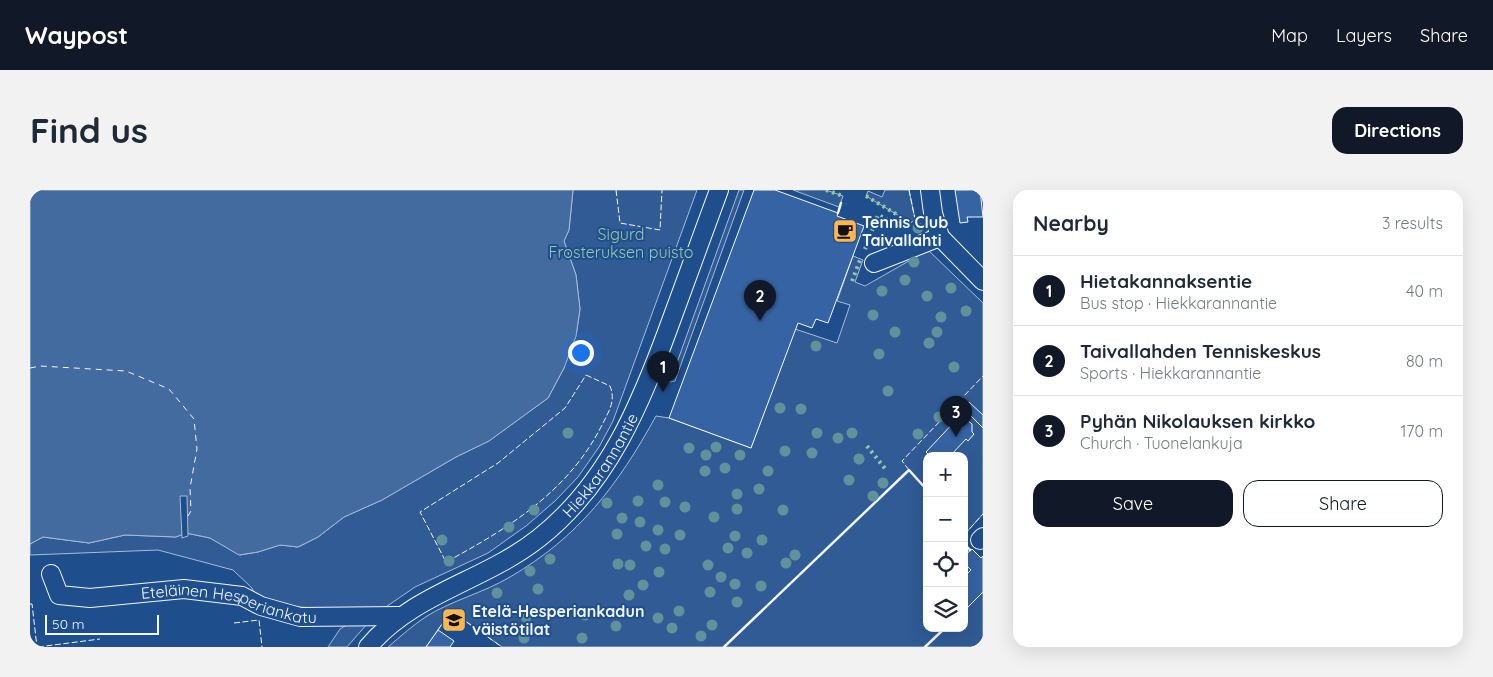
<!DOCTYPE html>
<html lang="en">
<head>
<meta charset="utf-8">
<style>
	:root { --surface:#fff; --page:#f2f2f3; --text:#1f2937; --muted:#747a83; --line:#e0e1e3; --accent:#111827 }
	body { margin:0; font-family:Quicksand,sans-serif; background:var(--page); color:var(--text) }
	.controls { position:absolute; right:15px; bottom:15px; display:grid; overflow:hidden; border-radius:10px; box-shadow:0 5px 20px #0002 }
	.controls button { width:45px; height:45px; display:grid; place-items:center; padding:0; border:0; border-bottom:1px solid var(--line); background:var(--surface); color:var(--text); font:25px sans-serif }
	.scale { position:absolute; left:15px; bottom:12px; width:114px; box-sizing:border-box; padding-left:5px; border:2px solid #f2f6ff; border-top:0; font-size:14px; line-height:18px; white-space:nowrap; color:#f2f6ff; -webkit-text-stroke:4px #1f4e8c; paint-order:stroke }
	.you { position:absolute; left:550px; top:162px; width:18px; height:18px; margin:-12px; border:4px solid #fff; border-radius:50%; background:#1a73e8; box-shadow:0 0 0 8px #1a73e833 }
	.badge { display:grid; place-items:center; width:32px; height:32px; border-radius:50%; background:var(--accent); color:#fff; font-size:16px; font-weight:700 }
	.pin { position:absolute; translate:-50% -41px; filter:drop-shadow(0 1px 2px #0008) }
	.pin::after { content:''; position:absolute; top:26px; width:18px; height:15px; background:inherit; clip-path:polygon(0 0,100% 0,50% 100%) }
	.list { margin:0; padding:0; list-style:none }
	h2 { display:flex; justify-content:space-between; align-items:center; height:65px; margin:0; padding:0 20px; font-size:21px }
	h2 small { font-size:16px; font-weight:400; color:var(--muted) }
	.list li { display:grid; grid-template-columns:32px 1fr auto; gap:15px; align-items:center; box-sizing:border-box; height:70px; padding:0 20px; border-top:1px solid var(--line) }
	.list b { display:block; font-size:19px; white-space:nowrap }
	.list p { margin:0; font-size:16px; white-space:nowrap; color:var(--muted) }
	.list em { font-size:16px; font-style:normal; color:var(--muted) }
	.actions { display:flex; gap:10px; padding:15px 20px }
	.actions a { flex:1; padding:11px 0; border:1px solid var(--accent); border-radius:15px; text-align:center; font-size:18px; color:var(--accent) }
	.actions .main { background:var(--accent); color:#fff }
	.icon { flex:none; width:28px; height:28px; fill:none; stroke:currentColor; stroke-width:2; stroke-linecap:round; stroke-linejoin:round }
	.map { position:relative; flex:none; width:953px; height:457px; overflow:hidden; border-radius:15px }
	header { display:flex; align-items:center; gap:30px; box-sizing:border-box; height:70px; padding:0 25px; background:var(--accent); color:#fff }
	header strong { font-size:24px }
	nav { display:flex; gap:28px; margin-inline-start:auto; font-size:18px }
	.intro { display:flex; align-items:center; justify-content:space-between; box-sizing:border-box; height:120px; padding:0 30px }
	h1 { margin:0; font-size:35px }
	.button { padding:12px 22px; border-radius:15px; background:var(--accent); color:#fff; font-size:18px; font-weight:700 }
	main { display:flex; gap:30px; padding:0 30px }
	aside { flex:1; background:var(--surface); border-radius:15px; box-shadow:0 5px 20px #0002 }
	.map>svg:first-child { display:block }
	.green { fill:#305b95; stroke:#a8bbd7 }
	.water { fill:#446ba0; stroke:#a8bbd7 }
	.pier { fill:#1f4e8c; stroke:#a8bbd7 }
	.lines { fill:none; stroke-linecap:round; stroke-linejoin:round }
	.ferry { stroke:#f2f6ff; stroke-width:1; stroke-dasharray:6 5; stroke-linecap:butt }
	.building { fill:#3563a3; stroke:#f2f6ff }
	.minor-casing { stroke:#f2f6ff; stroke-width:20 }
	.minor { stroke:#1f4e8c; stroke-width:18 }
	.hedge { stroke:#97c8a6; stroke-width:4; stroke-dasharray:2.5 4; stroke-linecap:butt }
	.fence { stroke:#f2f6ff; stroke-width:1; stroke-dasharray:6 2.5; stroke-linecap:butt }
	.wall { stroke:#f2f6ff; stroke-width:2.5 }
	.tree { fill:#61919a }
	.labels { text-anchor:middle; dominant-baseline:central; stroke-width:4; stroke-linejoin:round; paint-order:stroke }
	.poi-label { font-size:16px; font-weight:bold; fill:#f2f6ff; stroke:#1f4e8c; text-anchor:start }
	.park-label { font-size:16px; fill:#97c8a6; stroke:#1f4e8c }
	.street-label { font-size:16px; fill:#f2f6ff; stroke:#1f4e8c }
</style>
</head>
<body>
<header>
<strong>Waypost</strong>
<nav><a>Map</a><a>Layers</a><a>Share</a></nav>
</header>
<div class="intro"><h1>Find us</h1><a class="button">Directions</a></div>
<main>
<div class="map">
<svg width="953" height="457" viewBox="0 0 953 457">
	<rect width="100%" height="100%" fill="#1f4e8c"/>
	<path class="green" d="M543 0H667L583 231 569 257 548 287 525 311 496 336 458 363 385 397 350 421 281 418 251 415 224 403 222 398 203 380 128 360 0 365V354L13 347 59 353 95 345 146 347 156 343 180 348 210 365 228 362 250 355 268 357 288 347 314 327 352 310 426 267 459 251 518 208 534 178 546 146 550 119 546 85 534 51 539 40Z
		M709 0H714L645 191 640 192Z
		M763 0H796L813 6 809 17Z
		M855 0H879L885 29 881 33 836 6 838 1 852 7Z
		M898 60 953 113V324L934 345V266H897V438H934V354L951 368 953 366V457H472L421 421 396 457H358C371 446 383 435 397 426 423 410 453 403 480 387 549 347 588 295 626 226L639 228 721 258 765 139 807 153 820 115 807 111 823 66 833 70 825 92 835 96Z
		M318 434H337L317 457H298L310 439Z"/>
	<path class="water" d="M0 0H543L539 40 534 51 546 85 550 119 546 146 534 178 518 208 459 251 426 267 352 310 314 327 288 347 268 357 250 355 228 362 209 365 180 348 156 343 146 347 95 345 59 353 13 347 0 354Z"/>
	<path class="pier" d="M150 306H157L158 346 152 348Z"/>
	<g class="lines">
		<path class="ferry" d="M0 178 10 176 96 181 139 199 164 229 167 259 160 298 161 321 158 326"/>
	</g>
	<path class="building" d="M724 0H745L808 23 807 26 834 36 798 133 786 129 782 138 768 133 721 258 639 228Z
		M925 0H950L953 27H937L938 32 930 33Z
		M939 212 953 225V238L933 218Z
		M927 229 937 230 942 234V242L944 244 938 251 936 249 920 266H900L896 262Z
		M942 359 951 368 953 366V402L937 418 934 415V387L941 380 934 373V366Z
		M408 440 424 451 420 457H396Z"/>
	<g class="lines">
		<defs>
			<g id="minor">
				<path d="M900 0 903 23 910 47 953 91"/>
				<path d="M844 73 910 47"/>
				<path d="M950 350 953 347"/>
				<path id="s1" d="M21 384 29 405 60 408 154 399 212 406 231 416 270 427 369 426"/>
				<path id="s2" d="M338 457C383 403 455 391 509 348 579 293 611 213 641 131 657 88 673 44 689 0"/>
			</g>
		</defs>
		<use href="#minor" class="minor-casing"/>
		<use href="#minor" class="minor"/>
		<path class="hedge" d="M796 0 813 6
			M836 6 881 33
			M835 59 848 25 857 29
			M822 91 830 70
			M837 256 857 281"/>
		<path class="fence" d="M586 0 590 33 630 40 632 0
			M879 0 885 29
			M556 185 580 196C586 211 579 221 572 235 539 301 479 338 416 372L390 322 468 273 535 218Z
			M879 280 872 271 953 186
			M934 345 953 324
			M0 414H2L7 457
			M204 433 229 430 232 457
			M408 440 421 421 472 457
			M8 457 70 449"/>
		<path class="wall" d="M808 23 811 13
			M934 342 935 344
			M934 354 940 360
			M694 457 879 280 897 300
			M895 457 915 438"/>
	</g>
	<g class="tree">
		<circle cx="888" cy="38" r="5.5"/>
		<circle cx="884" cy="72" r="5.5"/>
		<circle cx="875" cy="90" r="5.5"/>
		<circle cx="921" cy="98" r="5.5"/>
		<circle cx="852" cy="101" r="5.5"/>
		<circle cx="897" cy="106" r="5.5"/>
		<circle cx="936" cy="121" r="5.5"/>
		<circle cx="843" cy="125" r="5.5"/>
		<circle cx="911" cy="127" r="5.5"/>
		<circle cx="865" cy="142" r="5.5"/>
		<circle cx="907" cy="142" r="5.5"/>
		<circle cx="899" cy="153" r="5.5"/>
		<circle cx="786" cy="156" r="5.5"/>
		<circle cx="849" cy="164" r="5.5"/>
		<circle cx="924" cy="177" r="5.5"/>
		<circle cx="858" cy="201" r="5.5"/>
		<circle cx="750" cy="218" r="5.5"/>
		<circle cx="771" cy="219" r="5.5"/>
		<circle cx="909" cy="227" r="5.5"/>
		<circle cx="538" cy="243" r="5.5"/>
		<circle cx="787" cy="243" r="5.5"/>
		<circle cx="822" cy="243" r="5.5"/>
		<circle cx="888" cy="244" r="5.5"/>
		<circle cx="808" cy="248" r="5.5"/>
		<circle cx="686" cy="257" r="5.5"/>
		<circle cx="659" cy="258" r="5.5"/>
		<circle cx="755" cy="261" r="5.5"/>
		<circle cx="782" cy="263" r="5.5"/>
		<circle cx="676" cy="265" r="5.5"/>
		<circle cx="710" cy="265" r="5.5"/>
		<circle cx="829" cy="269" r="5.5"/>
		<circle cx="695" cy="278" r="5.5"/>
		<circle cx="675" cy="281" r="5.5"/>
		<circle cx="738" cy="281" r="5.5"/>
		<circle cx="819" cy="290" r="5.5"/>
		<circle cx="853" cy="293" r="5.5"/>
		<circle cx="628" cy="295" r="5.5"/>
		<circle cx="729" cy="299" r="5.5"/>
		<circle cx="707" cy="304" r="5.5"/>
		<circle cx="843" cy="306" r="5.5"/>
		<circle cx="608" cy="311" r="5.5"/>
		<circle cx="635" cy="312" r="5.5"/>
		<circle cx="577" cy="313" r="5.5"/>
		<circle cx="655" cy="317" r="5.5"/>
		<circle cx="707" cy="319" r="5.5"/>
		<circle cx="504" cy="320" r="5.5"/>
		<circle cx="753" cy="320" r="5.5"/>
		<circle cx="684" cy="327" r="5.5"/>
		<circle cx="592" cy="328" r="5.5"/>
		<circle cx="610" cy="332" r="5.5"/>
		<circle cx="479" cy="337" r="5.5"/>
		<circle cx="628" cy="340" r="5.5"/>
		<circle cx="587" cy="344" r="5.5"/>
		<circle cx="650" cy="345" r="5.5"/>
		<circle cx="705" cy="346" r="5.5"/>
		<circle cx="412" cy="350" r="5.5"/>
		<circle cx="732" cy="350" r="5.5"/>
		<circle cx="616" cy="356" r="5.5"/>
		<circle cx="698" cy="358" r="5.5"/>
		<circle cx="635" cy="359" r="5.5"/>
		<circle cx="717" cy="363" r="5.5"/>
		<circle cx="765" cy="365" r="5.5"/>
		<circle cx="520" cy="369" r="5.5"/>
		<circle cx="419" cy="371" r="5.5"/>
		<circle cx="756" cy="373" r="5.5"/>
		<circle cx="588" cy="374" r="5.5"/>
		<circle cx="600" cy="375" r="5.5"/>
		<circle cx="678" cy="375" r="5.5"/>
		<circle cx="500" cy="381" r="5.5"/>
		<circle cx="629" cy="382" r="5.5"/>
		<circle cx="691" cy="387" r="5.5"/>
		<circle cx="705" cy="394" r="5.5"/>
		<circle cx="613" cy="395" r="5.5"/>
		<circle cx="731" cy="396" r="5.5"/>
		<circle cx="508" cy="399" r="5.5"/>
		<circle cx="680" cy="402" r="5.5"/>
		<circle cx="467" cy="403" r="5.5"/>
		<circle cx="599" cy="405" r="5.5"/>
		<circle cx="707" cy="412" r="5.5"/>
		<circle cx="649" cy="421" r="5.5"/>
		<circle cx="555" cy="425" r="5.5"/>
		<circle cx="496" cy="427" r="5.5"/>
		<circle cx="628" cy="428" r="5.5"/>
		<circle cx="682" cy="435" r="5.5"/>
		<circle cx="586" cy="436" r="5.5"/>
		<circle cx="642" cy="438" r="5.5"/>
		<circle cx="671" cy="446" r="5.5"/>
		<circle cx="494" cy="448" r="5.5"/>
		<circle cx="552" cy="448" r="5.5"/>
	</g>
	<defs>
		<symbol id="cafe-square" viewBox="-11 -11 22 22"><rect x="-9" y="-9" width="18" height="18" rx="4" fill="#ffb74d" stroke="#1f4e8c"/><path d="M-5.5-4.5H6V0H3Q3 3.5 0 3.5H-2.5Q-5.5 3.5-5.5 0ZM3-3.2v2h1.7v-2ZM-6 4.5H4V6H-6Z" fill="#111"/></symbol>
		<symbol id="school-square" viewBox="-11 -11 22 22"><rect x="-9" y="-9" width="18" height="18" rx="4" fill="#ffb74d" stroke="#1f4e8c"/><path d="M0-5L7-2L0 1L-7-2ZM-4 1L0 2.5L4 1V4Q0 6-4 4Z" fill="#111"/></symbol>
	</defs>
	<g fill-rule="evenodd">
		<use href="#cafe-square" x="801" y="27" width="28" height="28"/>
		<use href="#school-square" x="410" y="416" width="28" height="28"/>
	</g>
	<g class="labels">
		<g class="poi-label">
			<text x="832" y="32">Tennis Club<tspan x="832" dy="18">Taivallahti</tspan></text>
			<text x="442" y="421">Etelä-Hesperiankadun<tspan x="442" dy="18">väistötilat</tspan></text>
		</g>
		<g class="park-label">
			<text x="591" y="44">Sigurd<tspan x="591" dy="18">Frosteruksen puisto</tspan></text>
		</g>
		<g class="street-label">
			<text stroke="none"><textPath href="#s2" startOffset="300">Hiekkarannantie</textPath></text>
			<text stroke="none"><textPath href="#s1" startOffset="195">Eteläinen Hesperiankatu</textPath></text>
		</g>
	</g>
</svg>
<div class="controls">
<button>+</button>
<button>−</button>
<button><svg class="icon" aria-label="locate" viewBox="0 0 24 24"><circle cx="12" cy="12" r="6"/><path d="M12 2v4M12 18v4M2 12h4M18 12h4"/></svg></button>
<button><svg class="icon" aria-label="layers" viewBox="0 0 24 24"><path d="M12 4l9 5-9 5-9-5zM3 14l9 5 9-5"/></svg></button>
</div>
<div class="scale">50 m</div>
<div class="you"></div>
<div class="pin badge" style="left:633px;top:202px">1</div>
<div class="pin badge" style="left:730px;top:131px">2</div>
<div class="pin badge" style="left:926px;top:247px">3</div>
</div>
<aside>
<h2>Nearby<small>3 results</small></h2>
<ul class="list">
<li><span class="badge">1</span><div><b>Hietakannaksentie</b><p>Bus stop · Hiekkarannantie</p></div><em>40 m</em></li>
<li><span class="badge">2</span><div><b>Taivallahden Tenniskeskus</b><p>Sports · Hiekkarannantie</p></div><em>80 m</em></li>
<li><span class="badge">3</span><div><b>Pyhän Nikolauksen kirkko</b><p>Church · Tuonelankuja</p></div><em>170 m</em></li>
</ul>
<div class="actions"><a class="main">Save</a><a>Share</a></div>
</aside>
</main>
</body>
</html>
